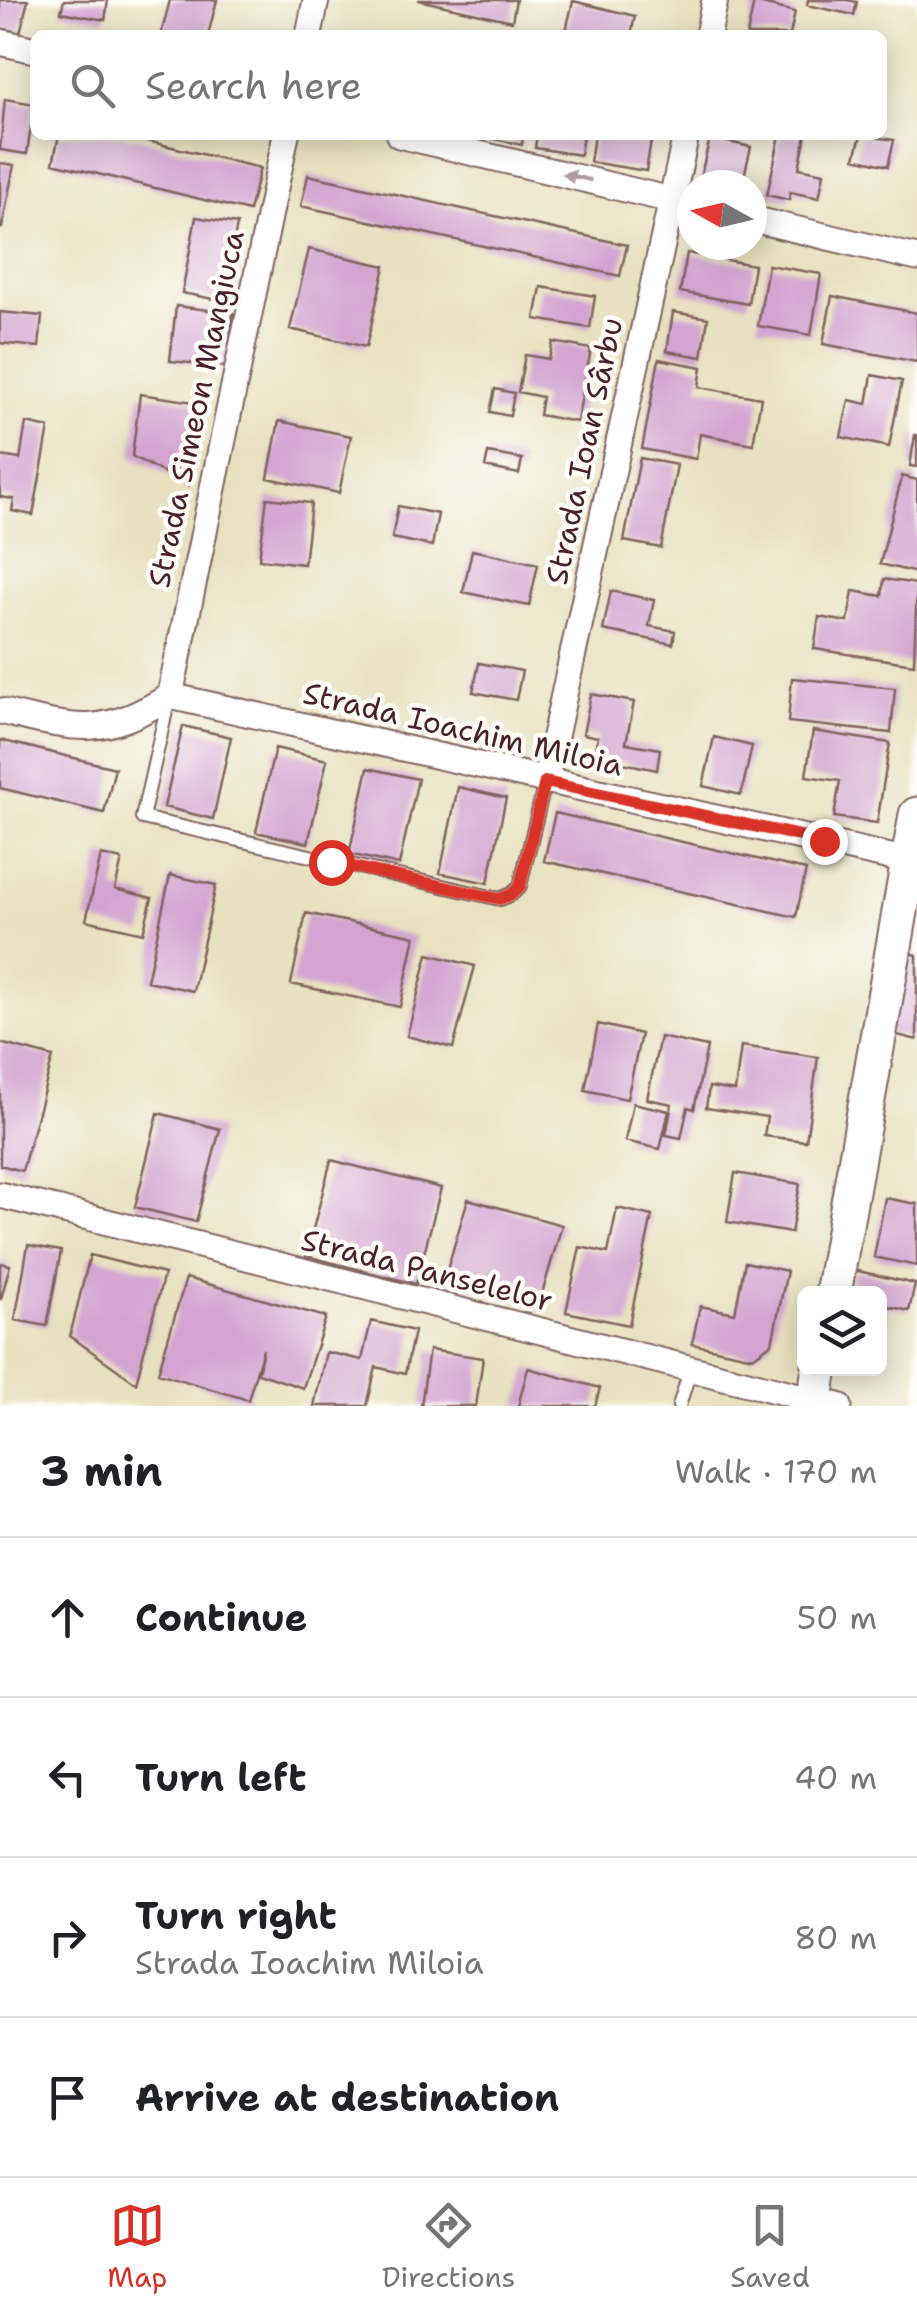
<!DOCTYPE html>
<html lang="en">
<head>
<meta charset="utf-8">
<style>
	:root { --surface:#fff; --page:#f2f2f2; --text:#202124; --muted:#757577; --line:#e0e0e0; --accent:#d93025 }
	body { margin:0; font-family:"Shantell Sans",sans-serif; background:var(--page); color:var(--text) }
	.controls { position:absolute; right:30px; bottom:30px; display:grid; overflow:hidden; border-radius:15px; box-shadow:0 5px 25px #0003 }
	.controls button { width:90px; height:90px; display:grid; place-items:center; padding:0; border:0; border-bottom:2px solid var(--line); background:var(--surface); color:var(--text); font:50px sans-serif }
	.compass { position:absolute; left:677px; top:170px; width:90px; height:90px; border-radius:50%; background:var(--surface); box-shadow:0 5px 25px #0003; rotate:278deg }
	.stop { position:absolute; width:30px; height:30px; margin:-22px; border:8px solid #d93025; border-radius:50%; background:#fff }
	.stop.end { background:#d93025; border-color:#fff; box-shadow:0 2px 10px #0008 }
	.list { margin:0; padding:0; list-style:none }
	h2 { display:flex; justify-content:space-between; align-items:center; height:130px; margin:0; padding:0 40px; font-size:42px }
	h2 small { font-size:32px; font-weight:400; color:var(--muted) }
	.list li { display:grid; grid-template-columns:65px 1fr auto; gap:30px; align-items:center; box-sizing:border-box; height:160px; padding:0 40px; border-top:2px solid var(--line) }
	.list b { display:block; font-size:38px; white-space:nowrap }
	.list p { margin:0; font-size:32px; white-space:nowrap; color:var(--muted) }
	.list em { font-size:32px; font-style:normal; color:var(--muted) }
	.icon { flex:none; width:55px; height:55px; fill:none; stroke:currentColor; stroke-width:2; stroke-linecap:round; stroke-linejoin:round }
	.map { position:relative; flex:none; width:917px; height:1406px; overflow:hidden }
	.search { position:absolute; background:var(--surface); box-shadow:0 5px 25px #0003; left:30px; right:30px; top:30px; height:110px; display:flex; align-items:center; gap:25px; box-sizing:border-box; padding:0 35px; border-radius:15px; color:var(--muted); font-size:38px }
	.sheet { height:770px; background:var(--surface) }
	nav { display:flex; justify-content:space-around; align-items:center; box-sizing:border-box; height:140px; border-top:2px solid var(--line); background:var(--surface); font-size:28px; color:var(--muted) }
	nav a { display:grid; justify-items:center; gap:5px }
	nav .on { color:var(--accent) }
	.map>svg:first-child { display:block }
	.building { fill:#d3a4d2 }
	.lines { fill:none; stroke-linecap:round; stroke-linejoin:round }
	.lane-casing { stroke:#81635f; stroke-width:16 }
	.street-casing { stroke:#81635f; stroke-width:29 }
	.secondary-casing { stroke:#81635f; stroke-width:39 }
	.lane { stroke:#fff; stroke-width:12 }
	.street { stroke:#fff; stroke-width:25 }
	.secondary { stroke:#fff; stroke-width:35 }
	.oneway { fill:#ae9aa0 }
	.route { stroke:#d93025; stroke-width:12 }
	.labels { text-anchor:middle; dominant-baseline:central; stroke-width:9; stroke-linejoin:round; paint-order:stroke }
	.street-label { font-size:30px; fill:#4a1f2b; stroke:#fdfcf7 }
</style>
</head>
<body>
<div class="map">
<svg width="917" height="1406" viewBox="0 0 917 1406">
	<rect width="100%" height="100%" fill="#fdfcf7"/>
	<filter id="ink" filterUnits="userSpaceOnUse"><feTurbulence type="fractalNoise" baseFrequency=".01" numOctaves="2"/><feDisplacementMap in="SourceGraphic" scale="20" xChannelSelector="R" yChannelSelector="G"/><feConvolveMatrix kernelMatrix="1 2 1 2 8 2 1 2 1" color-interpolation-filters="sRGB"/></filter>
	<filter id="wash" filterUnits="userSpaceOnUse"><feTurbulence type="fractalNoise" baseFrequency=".0048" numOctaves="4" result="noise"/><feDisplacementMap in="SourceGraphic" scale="40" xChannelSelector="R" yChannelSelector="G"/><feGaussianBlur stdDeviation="2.25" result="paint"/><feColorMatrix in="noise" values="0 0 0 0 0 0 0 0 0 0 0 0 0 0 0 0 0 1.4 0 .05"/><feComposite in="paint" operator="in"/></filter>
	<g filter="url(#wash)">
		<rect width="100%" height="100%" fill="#e8e1bf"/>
		<g id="blocks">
			<path class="building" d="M0 0H28L20 33 0 28Z
				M64 0H108L105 20 61 12Z
				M170 0H217L208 35H161Z
				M418 0H516L512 21Z
				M808 0H847L857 2 854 15 807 5Z
				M573 1 635 16 631 35H565Z
				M754 2 795 12 790 35H747Z
				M5 99 34 104 27 154 0 150Z
				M59 135H122L260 168 249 211 53 163Z
				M476 135H523L522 145Z
				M537 135H583L580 155 535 148Z
				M594 135H652L646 171 590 162Z
				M780 135H806L799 168 824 173 819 198 790 192 789 200 767 195Z
				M861 135 894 140 888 166 855 158Z
				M710 138 751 147 742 185 700 179Z
				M0 163 14 165 2 228H0Z
				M308 175 627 245 620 276 301 206Z
				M196 217 237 224 224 301 182 293Z
				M309 249 385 266 366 347 290 329Z
				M687 253 754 265 748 304 680 292Z
				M768 265 821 274 811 335 758 326Z
				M541 287 595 296 590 328 535 319Z
				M832 296 917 313V362L823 344Z
				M176 306 233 313 227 367 170 361Z
				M0 312 42 316 39 347 0 343Z
				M673 312 708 318 702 357 667 351Z
				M553 342 591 349 577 422 539 415 542 397 518 392 525 355 549 359Z
				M659 359 702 367 699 387 761 398 753 444 700 434 696 459 642 449Z
				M872 375 902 381 889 447 841 437 849 400 867 404Z
				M495 389 514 393 510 416 490 412Z
				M140 394 201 403 189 486 132 456Z
				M279 421 351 436 339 493 268 478Z
				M26 423 49 428 33 515 12 511 14 499 0 497V456L20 459Z
				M915 435H917V467L910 466Z
				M488 453 522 459 519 474 485 467Z
				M640 458 677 465 661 548 624 541Z
				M902 476 917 480V573L880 564Z
				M267 498 311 503 304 564 259 559Z
				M398 506 438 514 432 546 392 538Z
				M472 550 538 564 529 606 463 592Z
				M884 579 917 584 914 664 814 649 819 617 848 622 853 591 882 596Z
				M611 591 654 600 649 626 675 631 673 644 603 630Z
				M479 663 522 671 516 700 473 692Z
				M792 678 895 688 891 733 788 722Z
				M591 694 634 702 626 743 660 749 657 770 594 757 598 737 583 734Z
				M183 726 231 737 213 819 164 807Z
				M813 731 890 743 877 823 834 817 840 781 806 776Z
				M714 737 752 746 741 795 703 786Z
				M0 740 115 768 104 813 0 788Z
				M275 748 327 760 308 843 256 832Z
				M368 768 418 779 399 865 349 854Z
				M458 787 506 798 488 883 440 873Z
				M555 813 806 870 796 917 544 861Z
				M101 855 122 860 115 889 152 898 143 933 86 920Z
				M170 875 216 885 193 991 147 981Z
				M306 913 415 936 400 1007 291 984Z
				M906 952 917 955V1040L886 1032Z
				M428 954 475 966 453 1048 407 1036Z
				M598 1024 641 1034 627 1099 585 1090Z
				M660 1037 707 1047 694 1109 688 1107 681 1138 666 1135 672 1104 647 1099Z
				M0 1043 53 1057 22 1171 0 1165Z
				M741 1046 818 1057 806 1141 764 1136 767 1117 706 1108 709 1087 735 1091Z
				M633 1103 669 1111 660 1149 625 1141Z
				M158 1113 220 1129 196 1222 135 1207Z
				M331 1160 441 1188 416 1284 306 1256Z
				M735 1173 800 1184 791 1233 727 1222Z
				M885 1198 917 1204V1266L874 1257Z
				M468 1199 562 1225 539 1304 445 1277Z
				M617 1208 652 1216 629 1325 566 1312 580 1247 608 1253Z
				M28 1245 61 1251 47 1326 15 1320Z
				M90 1255 164 1274 136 1383 70 1336Z
				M745 1262 787 1271 772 1343 753 1357 692 1344 700 1306 735 1313Z
				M0 1263 10 1265 1 1299H0Z
				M854 1270 915 1284 909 1311 888 1306 884 1324 880 1323V1294H848Z
				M186 1278 326 1317 303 1388 258 1373 263 1349 248 1400 158 1373Z
				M371 1321 414 1331 405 1374 376 1367 367 1406H314L326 1352 362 1360Z
				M429 1350 483 1358 476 1406H421Z
				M528 1368 600 1388 595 1406H518Z"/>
		</g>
	</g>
	<g filter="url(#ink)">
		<use href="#blocks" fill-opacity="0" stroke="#81635f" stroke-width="2.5"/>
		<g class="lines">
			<defs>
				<path id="lane" d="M169 698 142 818 500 899 512 894 520 886 545 782
					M679 1406 690 1370"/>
				<path id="street" d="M309 35 316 0
					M708 35 715 0
					M0 42 35 50
					M399 135 692 205
					M752 219 917 258
					M170 696 286 135
					M0 711C75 729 101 739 170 696L917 863
					M545 782 686 135
					M0 1195 839 1406"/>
				<path id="secondary" d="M833 1294 917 815
					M814 1406 820 1368"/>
			</defs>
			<use href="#lane" class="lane-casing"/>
			<use href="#street" class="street-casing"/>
			<use href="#secondary" class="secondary-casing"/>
			<use href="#lane" class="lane"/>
			<use href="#street" class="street"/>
			<use href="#secondary" class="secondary"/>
		</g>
		<defs><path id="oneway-solid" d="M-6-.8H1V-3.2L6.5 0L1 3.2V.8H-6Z" transform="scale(2.5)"/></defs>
		<use class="oneway" href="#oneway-solid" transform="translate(577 177) rotate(-167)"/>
	</g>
	<g class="lines" filter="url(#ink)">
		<path class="route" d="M331 862 500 899 512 894 520 886 545 782 824 841"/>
	</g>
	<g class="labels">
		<g class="street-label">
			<text transform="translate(196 409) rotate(-78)">Strada Simeon Mangiuca</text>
			<text transform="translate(584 451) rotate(-78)">Strada Ioan Sârbu</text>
			<text transform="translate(463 729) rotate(13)">Strada Ioachim Miloia</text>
			<text transform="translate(427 1270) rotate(14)">Strada Panselelor</text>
		</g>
	</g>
</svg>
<div class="controls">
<button><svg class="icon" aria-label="layers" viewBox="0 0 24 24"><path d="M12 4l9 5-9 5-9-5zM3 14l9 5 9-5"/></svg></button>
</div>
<svg class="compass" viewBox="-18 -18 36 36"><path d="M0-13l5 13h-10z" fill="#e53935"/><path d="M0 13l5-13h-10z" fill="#757577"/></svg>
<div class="stop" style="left:331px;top:862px"></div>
<div class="stop end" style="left:824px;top:841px"></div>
<div class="search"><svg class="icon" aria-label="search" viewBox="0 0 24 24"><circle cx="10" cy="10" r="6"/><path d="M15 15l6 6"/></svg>Search here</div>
</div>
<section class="sheet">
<h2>3 min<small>Walk · 170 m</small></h2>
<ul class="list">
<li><svg class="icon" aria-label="ahead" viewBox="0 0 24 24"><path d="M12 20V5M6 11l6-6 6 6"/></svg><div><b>Continue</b></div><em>50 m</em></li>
<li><svg class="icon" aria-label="left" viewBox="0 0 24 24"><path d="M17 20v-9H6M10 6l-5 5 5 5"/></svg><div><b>Turn left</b></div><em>40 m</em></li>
<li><svg class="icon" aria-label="right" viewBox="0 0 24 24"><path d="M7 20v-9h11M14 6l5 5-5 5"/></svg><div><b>Turn right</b><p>Strada Ioachim Miloia</p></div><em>80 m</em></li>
<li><svg class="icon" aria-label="arrive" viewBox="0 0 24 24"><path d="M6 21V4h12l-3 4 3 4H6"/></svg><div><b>Arrive at destination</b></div></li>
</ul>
</section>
<nav>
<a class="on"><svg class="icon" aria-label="map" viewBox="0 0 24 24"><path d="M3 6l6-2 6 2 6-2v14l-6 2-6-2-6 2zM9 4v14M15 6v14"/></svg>Map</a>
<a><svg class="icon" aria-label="directions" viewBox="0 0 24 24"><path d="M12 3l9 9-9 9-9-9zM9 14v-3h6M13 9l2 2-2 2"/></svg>Directions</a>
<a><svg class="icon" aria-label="saved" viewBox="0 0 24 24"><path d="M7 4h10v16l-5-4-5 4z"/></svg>Saved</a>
</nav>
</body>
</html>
